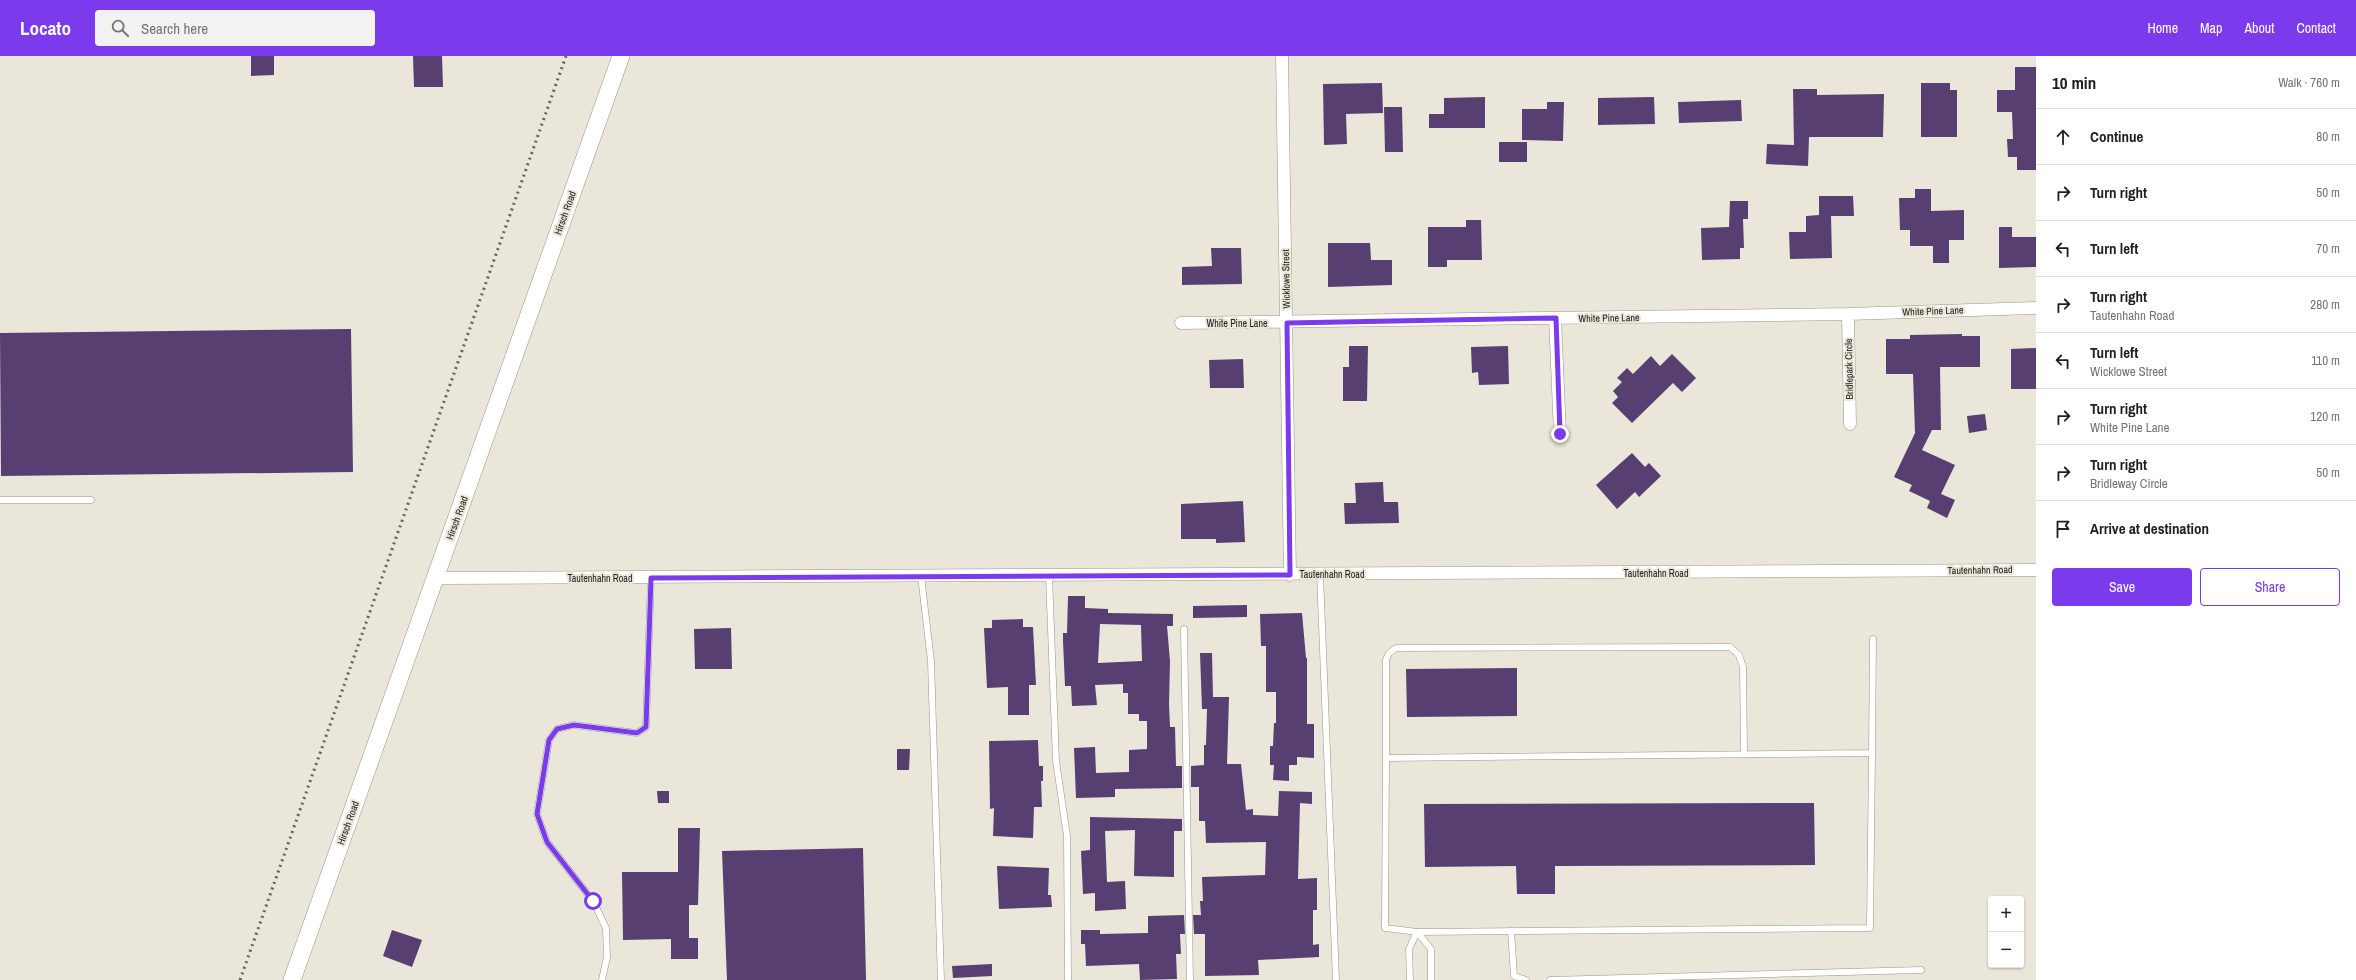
<!DOCTYPE html>
<html lang="en">
<head>
<meta charset="utf-8">
<style>
	:root { --surface:#fff; --page:#f2f2f2; --text:#202124; --muted:#757577; --line:#e0e0e0; --accent:#7c3aed }
	body { margin:0; font-family:"Archivo Narrow",sans-serif; background:var(--page); color:var(--text) }
	.controls { position:absolute; right:12px; bottom:12px; display:grid; overflow:hidden; border-radius:4px; box-shadow:0 1px 3px #0004 }
	.controls button { width:36px; height:36px; display:grid; place-items:center; padding:0; border:0; border-bottom:1px solid var(--line); background:var(--surface); color:var(--text); font:20px sans-serif }
	.stop { position:absolute; width:12px; height:12px; margin:-9px; border:3px solid #7c3aed; border-radius:50%; background:#fff }
	.stop.end { background:#7c3aed; border-color:#fff; box-shadow:0 1px 4px #0008 }
	.list { margin:0; padding:0; list-style:none }
	h2 { display:flex; justify-content:space-between; align-items:center; height:52px; margin:0; padding:0 16px; font-size:17px }
	h2 small { font-size:13px; font-weight:400; color:var(--muted) }
	.list li { display:grid; grid-template-columns:26px 1fr auto; gap:12px; align-items:center; box-sizing:border-box; height:56px; padding:0 16px; border-top:1px solid var(--line) }
	.list b { display:block; font-size:15px; white-space:nowrap }
	.list p { margin:0; font-size:13px; white-space:nowrap; color:var(--muted) }
	.list em { font-size:13px; font-style:normal; color:var(--muted) }
	.actions { display:flex; gap:8px; padding:12px 16px }
	.actions a { flex:1; padding:9px 0; border:1px solid var(--accent); border-radius:4px; text-align:center; font-size:14px; color:var(--accent) }
	.actions .main { background:var(--accent); color:#fff }
	.icon { flex:none; width:22px; height:22px; fill:none; stroke:currentColor; stroke-width:2; stroke-linecap:round; stroke-linejoin:round }
	.map { position:relative; flex:none; width:2036px; height:924px; overflow:hidden }
	header { display:flex; align-items:center; gap:24px; box-sizing:border-box; height:56px; padding:0 20px; background:var(--accent); color:#fff }
	header strong { font-size:19px }
	nav { display:flex; gap:22px; margin-inline-start:auto; font-size:14px }
	.search { width:280px; height:36px; background:var(--page); display:flex; align-items:center; gap:10px; box-sizing:border-box; padding:0 14px; border-radius:4px; color:var(--muted); font-size:15px }
	main { display:flex }
	aside { flex:1; background:var(--surface) }
	.map>svg:first-child { display:block }
	.building { fill:#573f71; fill-rule:evenodd }
	.lines { fill:none; stroke-linecap:round; stroke-linejoin:round }
	.service-casing { stroke:#999588; stroke-width:7 }
	.minor-casing { stroke:#999588; stroke-width:13 }
	.secondary-casing { stroke:#999588; stroke-width:18 }
	.service { stroke:#fff; stroke-width:6 }
	.minor { stroke:#fff; stroke-width:12 }
	.secondary { stroke:#fff; stroke-width:17 }
	.rail { stroke:#64625a; stroke-width:3; stroke-dasharray:2 4; stroke-linecap:butt }
	.route { stroke:#7c3aed; stroke-width:5 }
	.labels { text-anchor:middle; dominant-baseline:central; stroke-width:4; stroke-linejoin:round; paint-order:stroke }
	.street-label { font-size:10px; fill:#21201b; stroke:#eae6d9 }
</style>
</head>
<body>
<header>
<strong>Locato</strong>
<div class="search"><svg class="icon" aria-label="search" viewBox="0 0 24 24"><circle cx="10" cy="10" r="6"/><path d="M15 15l6 6"/></svg>Search here</div>
<nav><a>Home</a><a>Map</a><a>About</a><a>Contact</a></nav>
</header>
<main>
<div class="map">
<svg width="2036" height="924" viewBox="0 0 2036 924">
	<rect width="100%" height="100%" fill="#eae6d9"/>
	<path class="building" d="M251 0H274V19L251 20Z
		M413 0H442L443 31H414Z
		M2015 11H2036V114H2017V101H2008L2007 83H2013L2012 56H1997V34H2015Z
		M1382 27 1383 57 1346 58 1347 88 1324 89 1323 28Z
		M1921 27H1950V34H1957V81H1921Z
		M1793 33H1817V39L1884 38 1883 81H1809L1808 110 1766 108 1767 88 1794 89Z
		M1485 41V72H1429V58H1444V42Z
		M1654 41 1655 68 1598 69V42Z
		M1741 44 1742 65 1679 67 1678 46Z
		M1547 46H1564L1563 85 1522 84V53H1547Z
		M1384 51H1402L1403 96H1385Z
		M1499 86H1527V106H1499Z
		M1915 133H1931V155L1964 154V184H1949V207H1933V190H1910V174H1900L1899 142H1915Z
		M1819 140H1853L1854 160H1831L1832 202 1790 203 1789 176H1806V160L1819 159Z
		M1730 145H1748V163H1743L1744 192H1740V203L1702 204 1701 172 1729 171Z
		M1466 164H1481L1482 204H1447V211H1428V171H1466Z
		M1999 171H2012V181H2036V211L1999 212Z
		M1328 187H1370L1371 204H1392V229L1328 231Z
		M1211 192H1241L1242 228 1182 229V211L1212 210Z
		M351 273 353 416 1 420 0 277Z
		M1962 278V280H1980V311H1940L1941 374H1932L1922 394 1955 409 1941 438 1955 444 1947 462 1927 452 1930 445 1909 435 1912 429 1894 421 1915 377 1913 318H1886V283H1910V279Z
		M1349 290H1368L1367 345H1343V311H1349Z
		M1508 290 1509 328 1479 329 1478 316 1472 317 1471 291Z
		M2036 292V333H2011V293Z
		M1672 298 1696 322 1682 336 1673 327 1632 367 1612 347 1618 341 1613 335 1622 326 1617 322 1627 312 1633 318 1651 300 1660 310Z
		M1243 303 1244 332H1210L1209 304Z
		M1985 358 1987 374 1969 377 1967 360Z
		M1632 397 1645 411 1649 407 1661 420 1639 441 1635 436 1617 453 1596 429Z
		M1383 426 1384 446H1398L1399 467 1345 468 1344 447H1356L1355 427Z
		M1243 445 1245 486 1216 487V483H1181V448Z
		M1068 540H1085V552L1108 553V557L1173 558V570H1167L1170 605 1169 648 1170 671H1175L1176 710H1182V732L1115 733V741L1076 742 1074 692 1095 691 1096 717 1129 716V694L1147 693V665H1139V658H1128V637H1123V628L1095 629 1097 649 1072 650 1071 630H1065L1063 585V577H1067ZM1100 568 1141 569 1142 605 1098 607Z
		M1247 549V561L1193 562V550Z
		M1302 557 1306 602H1307V668H1314V702L1297 701V709H1289V725L1273 724 1274 709H1270V690H1273L1274 667H1276V636H1266V590H1261L1260 558Z
		M1023 563V571H1033L1036 629H1029V659H1008V631L987 632 984 572H992V564Z
		M731 572 732 613H695L694 573Z
		M1200 597H1212L1213 641H1229L1227 708H1241L1246 754 1253 753V759L1278 760 1279 735 1312 736V748L1300 747 1298 823 1317 822V854H1313V889L1319 888V901L1258 904 1259 919 1205 920V878H1194L1193 859H1201L1200 845H1203L1202 821 1265 819 1266 786 1206 787 1205 765H1199V731H1191V710L1204 709V689H1206L1207 653H1202Z
		M1517 612V660L1407 661 1406 613Z
		M1038 684 1039 710H1043V725H1041L1042 751H1034L1033 782 993 780 994 752 990 753 989 685Z
		M897 693H910L909 714H897Z
		M657 735H669V747H658Z
		M1814 747 1815 809 1555 810V838H1517L1516 810 1425 811 1424 748Z
		M1090 761 1182 763V775H1174V821L1134 820 1135 774 1105 775 1107 826 1125 825 1126 853 1095 855V837L1083 838 1081 795 1090 794Z
		M678 772H700L698 849H689V882H698V903H671V883L623 884 622 816H678Z
		M863 792 866 924H727L722 795Z
		M997 810 1049 812 1048 839H1051L1052 851 999 853Z
		M1184 859 1185 878H1180L1181 898H1176L1177 923 1140 924 1139 908 1086 910 1085 888H1081V874H1100V878L1148 877V860Z
		M392 874 422 884 412 911 383 900Z
		M992 908V920L953 922 952 910Z"/>
	<g class="lines">
		<defs>
			<path id="service" d="M0 444H91
				M1320 518 1336 924
				M921 520 931 605 941 924
				M1049 520 1056 705 1067 780 1068 924
				M1184 573 1190 924
				M1872 697 1873 583
				M1386 702V604L1389 597 1396 592 1730 591 1739 599 1743 611 1744 698
				M1511 875 1514 920 1526 924
				M1417 876 1870 872 1872 697 1386 702 1385 872 1417 876 1431 893V924
				M602 924 607 901 606 872 593 845 547 786 537 758 549 684 557 673 574 669 637 677 646 671 651 521
				M1410 924 1409 893 1417 876
				M1550 924 1921 914"/>
			<path id="minor" d="M1282 0 1290 519
				M1848 258 1850 368
				M1555 262 1560 378
				M1181 267 1848 258 2036 252
				M436 522 2036 514"/>
			<path id="secondary" d="M292 924 621 0"/>
		</defs>
		<use href="#service" class="service-casing"/>
		<use href="#minor" class="minor-casing"/>
		<use href="#secondary" class="secondary-casing"/>
		<use href="#service" class="service"/>
		<use href="#minor" class="minor"/>
		<use href="#secondary" class="secondary"/>
		<path class="rail" d="M240 924 566 0"/>
	</g>
	<g class="lines">
		<path class="route" d="M593 845 547 786 537 758 549 684 557 673 574 669 637 677 646 671 651 522 1290 519 1287 267 1556 262 1560 378"/>
	</g>
	<g class="labels">
		<g class="street-label">
			<text transform="translate(565 157) rotate(-70)">Hirsch Road</text>
			<text transform="translate(1286 223) rotate(-91)">Wicklowe Street</text>
			<text transform="translate(1933 255) rotate(-2)">White Pine Lane</text>
			<text transform="translate(1609 262) rotate(-1)">White Pine Lane</text>
			<text x="1237" y="267">White Pine Lane</text>
			<text transform="translate(1849 313) rotate(-91)">Bridlepark Circle</text>
			<text transform="translate(457 462) rotate(-70)">Hirsch Road</text>
			<text transform="translate(1980 514) rotate(-1)">Tautenhahn Road</text>
			<text x="1656" y="517">Tautenhahn Road</text>
			<text x="1332" y="518">Tautenhahn Road</text>
			<text x="600" y="522">Tautenhahn Road</text>
			<text transform="translate(348 767) rotate(-70)">Hirsch Road</text>
		</g>
	</g>
</svg>
<div class="controls">
<button>+</button>
<button>−</button>
</div>
<div class="stop" style="left:593px;top:845px"></div>
<div class="stop end" style="left:1560px;top:378px"></div>
</div>
<aside>
<h2>10 min<small>Walk · 760 m</small></h2>
<ul class="list">
<li><svg class="icon" aria-label="ahead" viewBox="0 0 24 24"><path d="M12 20V5M6 11l6-6 6 6"/></svg><div><b>Continue</b></div><em>80 m</em></li>
<li><svg class="icon" aria-label="right" viewBox="0 0 24 24"><path d="M7 20v-9h11M14 6l5 5-5 5"/></svg><div><b>Turn right</b></div><em>50 m</em></li>
<li><svg class="icon" aria-label="left" viewBox="0 0 24 24"><path d="M17 20v-9H6M10 6l-5 5 5 5"/></svg><div><b>Turn left</b></div><em>70 m</em></li>
<li><svg class="icon" aria-label="right" viewBox="0 0 24 24"><path d="M7 20v-9h11M14 6l5 5-5 5"/></svg><div><b>Turn right</b><p>Tautenhahn Road</p></div><em>280 m</em></li>
<li><svg class="icon" aria-label="left" viewBox="0 0 24 24"><path d="M17 20v-9H6M10 6l-5 5 5 5"/></svg><div><b>Turn left</b><p>Wicklowe Street</p></div><em>110 m</em></li>
<li><svg class="icon" aria-label="right" viewBox="0 0 24 24"><path d="M7 20v-9h11M14 6l5 5-5 5"/></svg><div><b>Turn right</b><p>White Pine Lane</p></div><em>120 m</em></li>
<li><svg class="icon" aria-label="right" viewBox="0 0 24 24"><path d="M7 20v-9h11M14 6l5 5-5 5"/></svg><div><b>Turn right</b><p>Bridleway Circle</p></div><em>50 m</em></li>
<li><svg class="icon" aria-label="arrive" viewBox="0 0 24 24"><path d="M6 21V4h12l-3 4 3 4H6"/></svg><div><b>Arrive at destination</b></div></li>
</ul>
<div class="actions"><a class="main">Save</a><a>Share</a></div>
</aside>
</main>
</body>
</html>
